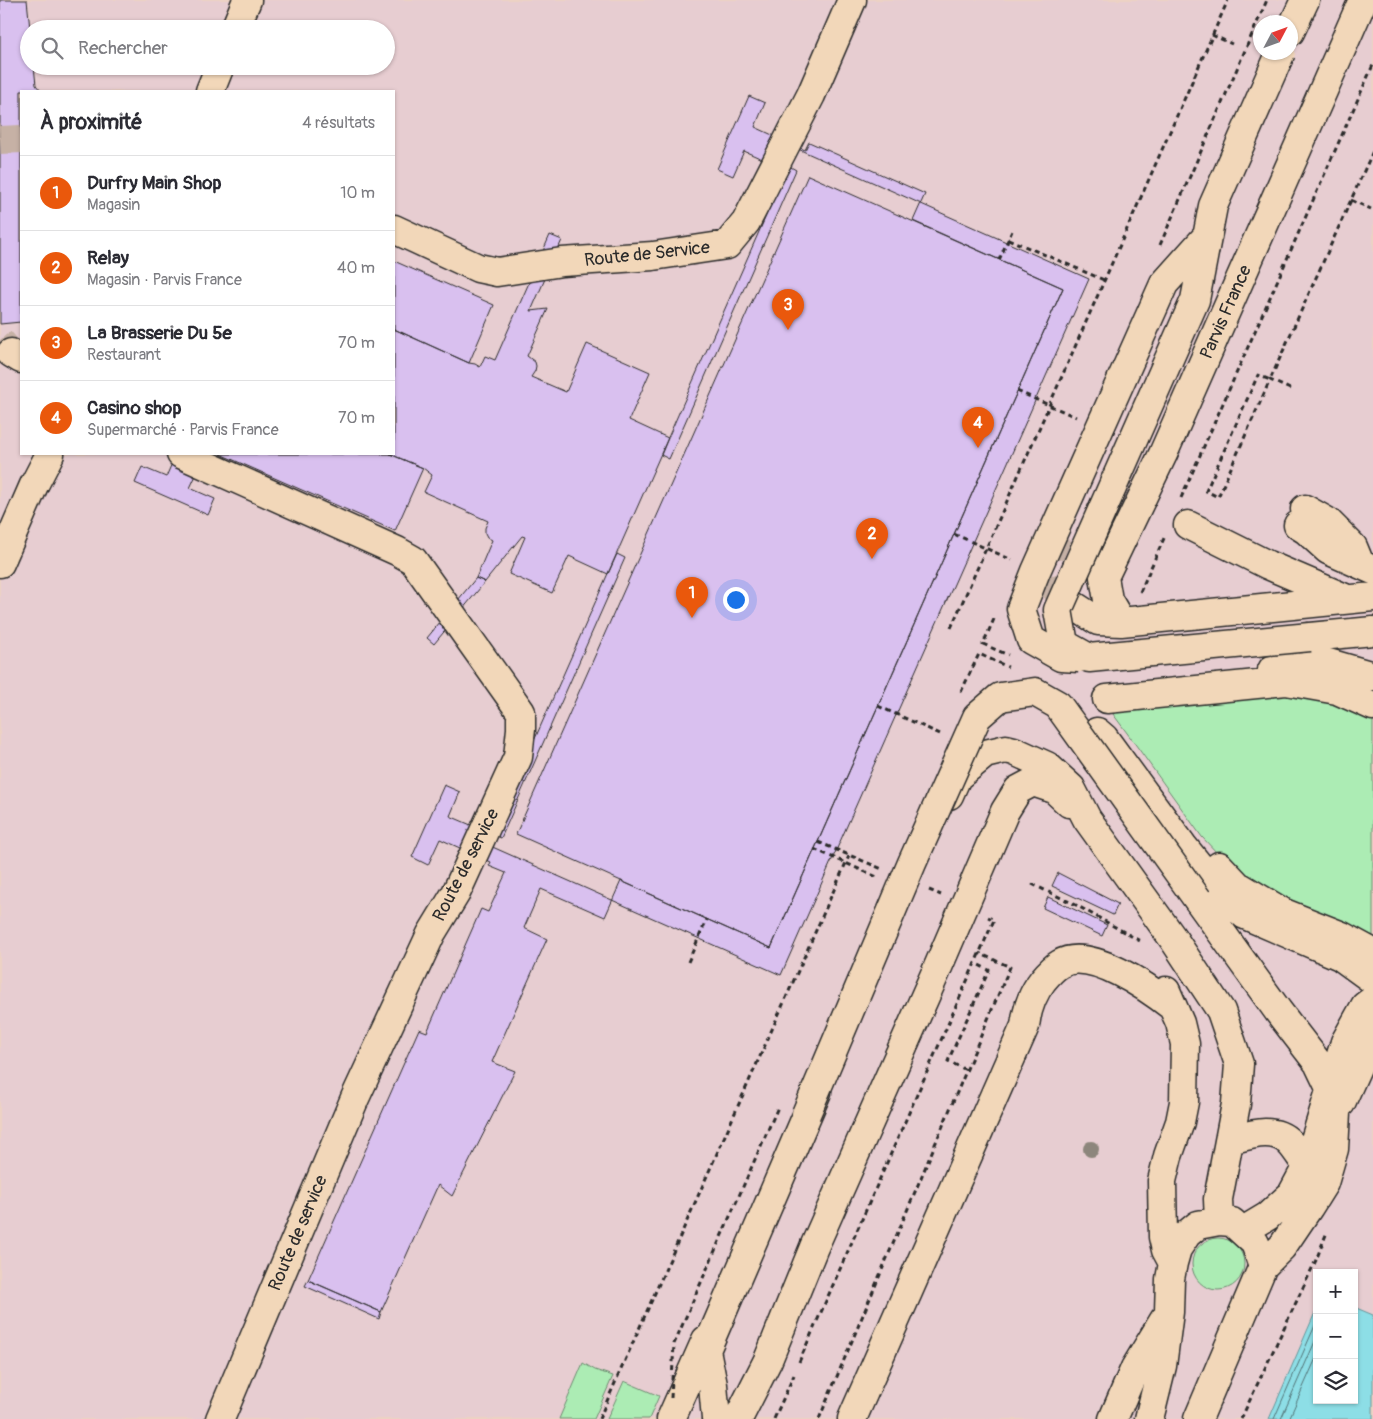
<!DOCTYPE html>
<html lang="fr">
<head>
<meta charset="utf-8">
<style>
	:root { --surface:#fff; --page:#f2f2f3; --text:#2b2b33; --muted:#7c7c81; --line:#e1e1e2; --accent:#ea580c }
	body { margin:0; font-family:Pangolin,sans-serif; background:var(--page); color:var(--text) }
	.controls { position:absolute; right:15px; bottom:15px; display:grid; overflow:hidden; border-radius:0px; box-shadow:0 1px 4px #0004 }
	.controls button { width:45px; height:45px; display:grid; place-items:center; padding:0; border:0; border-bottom:1px solid var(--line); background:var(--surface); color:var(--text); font:25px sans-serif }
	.compass { position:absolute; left:1253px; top:15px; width:45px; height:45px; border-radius:50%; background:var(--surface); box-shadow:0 1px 4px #0004; rotate:49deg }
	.you { position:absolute; left:735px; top:599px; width:18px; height:18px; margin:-12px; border:4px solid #fff; border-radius:50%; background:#1a73e8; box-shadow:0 0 0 8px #1a73e833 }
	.badge { display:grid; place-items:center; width:32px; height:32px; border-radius:50%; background:var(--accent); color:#fff; font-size:16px; font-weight:700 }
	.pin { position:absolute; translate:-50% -41px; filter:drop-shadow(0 1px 2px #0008) }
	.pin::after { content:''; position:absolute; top:26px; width:18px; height:15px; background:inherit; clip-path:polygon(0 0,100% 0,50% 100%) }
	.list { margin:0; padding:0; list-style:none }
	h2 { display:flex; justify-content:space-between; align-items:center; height:65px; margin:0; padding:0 20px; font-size:21px }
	h2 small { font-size:16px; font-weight:400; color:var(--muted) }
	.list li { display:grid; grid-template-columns:32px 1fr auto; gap:15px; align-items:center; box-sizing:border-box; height:75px; padding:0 20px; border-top:1px solid var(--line) }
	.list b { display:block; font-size:19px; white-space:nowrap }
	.list p { margin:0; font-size:16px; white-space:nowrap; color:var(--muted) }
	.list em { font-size:16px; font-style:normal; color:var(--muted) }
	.icon { flex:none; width:28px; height:28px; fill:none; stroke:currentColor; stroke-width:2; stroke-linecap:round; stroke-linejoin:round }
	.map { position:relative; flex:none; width:1373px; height:1419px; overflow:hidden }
	.search { position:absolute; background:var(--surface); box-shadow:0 1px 4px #0004; left:20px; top:20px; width:375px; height:55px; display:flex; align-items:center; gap:12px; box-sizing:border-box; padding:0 18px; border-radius:28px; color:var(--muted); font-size:19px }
	.panel { position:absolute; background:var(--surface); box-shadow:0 1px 4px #0004; left:20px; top:90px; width:375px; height:365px; border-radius:0px }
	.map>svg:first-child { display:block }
	.built { fill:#e7cdd1; fill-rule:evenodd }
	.green { fill:#acecb4; stroke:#6c8c70 }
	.water { fill:#8ddee6; stroke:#66969b }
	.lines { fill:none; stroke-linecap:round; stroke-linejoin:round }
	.shore { stroke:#527376; stroke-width:1 }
	.building { fill:#d9c0ef; stroke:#2b2b2b; fill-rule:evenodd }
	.minor-tunnel { stroke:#c6b1a5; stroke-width:28; stroke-dasharray:28 14; stroke-linecap:butt }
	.minor-casing { stroke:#2b2b2b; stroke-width:31 }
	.path { stroke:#2b2b2b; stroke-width:3; stroke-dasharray:5 4; stroke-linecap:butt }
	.minor { stroke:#f2d7b9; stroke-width:28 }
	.minor-bridge-casing { stroke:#2b2b2b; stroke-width:31; stroke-linecap:butt }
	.path-bridge { stroke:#2b2b2b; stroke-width:3; stroke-dasharray:5 4; stroke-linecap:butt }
	.minor-bridge { stroke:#f2d7b9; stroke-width:28 }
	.tree { fill:#8d867b }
	.labels { text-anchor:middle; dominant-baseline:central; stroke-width:4.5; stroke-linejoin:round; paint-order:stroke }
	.street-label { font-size:18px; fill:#2b2b2b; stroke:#f2d7b9 }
</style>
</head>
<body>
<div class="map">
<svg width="1373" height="1419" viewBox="0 0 1373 1419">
	<rect width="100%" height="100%" fill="#edd2c4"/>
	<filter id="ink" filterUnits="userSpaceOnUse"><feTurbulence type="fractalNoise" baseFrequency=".02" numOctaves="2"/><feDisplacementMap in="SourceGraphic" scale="10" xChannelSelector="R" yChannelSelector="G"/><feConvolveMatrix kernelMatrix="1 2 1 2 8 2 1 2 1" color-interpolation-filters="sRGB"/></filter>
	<g filter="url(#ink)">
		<path class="built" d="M0 0H1373V1419H0ZM1260 22H1290V52H1260ZM29 29H386V66H29ZM21 91H394V454H21ZM1317 1273H1354V1400H1317Z"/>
		<path class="green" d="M1290 688 1373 713V939L1308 913 1235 872 1202 837 1133 741 1110 710Z
			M1192 1264a26 26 0 1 1 52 0a26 26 0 1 1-52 0Z
			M583 1363 595 1370 613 1376 594 1419H559Z
			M624 1381 659 1396 649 1419H607Z"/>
		<path class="water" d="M1354 1307 1373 1315V1419H1269L1317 1308V1400H1354Z"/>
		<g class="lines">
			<path class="shore" d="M1274 1419 1317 1321
				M1281 1419 1317 1337
				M1289 1419 1317 1356"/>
		</g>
		<path class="building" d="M0 0H27L30 29H29V66H34L36 85 41 91H21V322L0 324Z
			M749 96 765 103 755 127 805 150 809 142 925 194 913 221 1063 288 771 948 621 881 605 917 541 889 524 928 547 939 492 1062 515 1071 452 1196 438 1185 381 1312 308 1280 419 1029 427 1032 481 909 488 912 506 873 489 866 491 862 440 839 428 865 412 857 444 785 460 792 450 816 501 838 625 558 617 554 608 574 569 556 552 593 509 574 525 537 522 536 485 582 476 578 492 540 487 537 485 533V528L488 521 424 492 432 475 423 468 390 454H394V329L469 363 475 364 480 367 485 356 495 360 550 235 562 240 531 311 548 309 527 356 535 362 536 366 535 371 531 377 566 392 587 344 650 372 629 420 668 438 661 455 669 459 796 170 789 166 787 170 744 151 733 176 717 169Z
			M796 148 1089 279 781 975 488 845ZM808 175 1063 288 771 948 516 834Z
			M394 261 494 305 469 363 394 329Z
			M176 454H206L190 488 215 499 208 515 135 483 142 467 166 477Z
			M220 454H390L423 468 395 531Z
			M476 578 485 582 434 644 427 638Z
			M1058 873 1118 904 1113 915 1052 886Z
			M1048 897 1107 925 1102 936 1043 908Z
			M308 1280 381 1312 379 1319 305 1286Z"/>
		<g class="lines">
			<path class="minor-tunnel" d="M0 140 21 139
				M0 340 11 353
				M1059 535 1050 554 1054 588 1073 605"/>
			<defs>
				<path id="minor" d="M235 29 247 0
					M1290 32 1305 0
					M210 91 220 66
					M394 229 478 268 497 272 562 262 653 256 727 245 746 222 811 95 852 0
					M11 353 21 359
					M181 454 397 551 413 560 521 712V729L518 757 456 893 431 934 355 1098 220 1419
					M1305 509 1328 522 1353 547 1360 564
					M1188 525 1268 565 1345 598
					M1298 525 1306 530 1328 550 1373 570
					M0 563 34 485 50 454
					M1073 605 1098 621 1121 622 1373 597
					M1121 622 1108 600 1104 577 1163 454 1363 0
					M1310 637 1373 631
					M1272 670 1328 663 1373 676
					M1107 699 1286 681 1337 690 1373 706
					M1097 732 1104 738 1183 846 1226 899 1245 915 1340 956 1373 980
					M949 795 957 777 985 754 1006 749 1014 751 1047 766 1071 788 1087 819 1174 940 1221 1011 1239 1064 1236 1104 1218 1199 1219 1221
					M1219 866 1237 885 1284 913 1342 936 1373 953
					M1198 900 1278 1011 1318 1063 1330 1088 1336 1113 1334 1149 1324 1183 1309 1207 1282 1247 1263 1266 1198 1419
					M1166 991 1180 1023 1185 1044 1184 1102 1180 1122 1168 1156 1162 1181 1163 1237 1166 1250 1173 1263
					M1341 1103 1373 1032
					M1230 1140C1250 1135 1274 1126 1290 1143 1296 1149 1301 1158 1307 1166
					M1243 1231 1268 1216 1292 1194 1307 1166 1345 1042 1365 1006 1373 1000
					M671 1419 706 1340
					M716 1419 713 1385 706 1350 817 1092
					M738 1419 768 1360 814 1247 935 974 1005 811 1018 790 1033 782 1054 789 1069 803
					M852 1419 1025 1026C1027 1009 1032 994 1043 980 1048 974 1053 968 1060 964 1090 946 1150 989 1173 1007
					M1113 1419 1135 1368 1164 1320
					M1149 1419 1162 1366 1169 1312 1170 1279 1173 1263 1177 1249 1187 1234 1198 1225 1219 1221 1232 1222 1255 1243 1263 1266"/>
			</defs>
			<use href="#minor" class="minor-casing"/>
			<path class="path" d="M1212 35 1232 44
				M1351 200 1371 209
				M1008 239 1104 280
				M1160 245 1267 0
				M999 260 1012 231
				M1290 389 1270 380 1218 497 1206 491 1258 375 1270 380 1373 151
				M1181 498 1373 65
				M1140 592 1165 536
				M994 619 983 644 1008 655
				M951 628 1228 0
				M878 706 940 734
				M818 842 882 869
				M814 849 877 877
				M1032 884 1076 905 1140 941
				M929 890 941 895
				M688 962 707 919
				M966 1070 948 1061 989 970 975 963
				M799 1362 994 920 988 917
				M599 1419 849 856
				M774 1419 794 1375
				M819 1419 1010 967 979 953
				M1241 1419 1316 1260 1327 1232"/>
			<use href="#minor" class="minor"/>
			<defs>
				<path id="minor-bridge" d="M1281 52 1213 206 1195 300 1058 610 1064 644 1089 658 1310 637
					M1079 658 1061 657 1031 640 1021 609 1036 571 1164 284 1208 235
					M806 1114 912 863 977 717 1000 697 1035 692 1058 705 1198 900"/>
			</defs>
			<use href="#minor-bridge" class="minor-bridge-casing"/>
			<path class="path-bridge" d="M1017 391 1076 417
				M954 534 1012 560
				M961 692 979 654 1008 667
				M671 1398 674 1344 778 1107"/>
			<use href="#minor-bridge" class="minor-bridge"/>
		</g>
		<circle class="tree" cx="1091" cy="1149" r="8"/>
	</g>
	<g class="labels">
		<g class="street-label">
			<text transform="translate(647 254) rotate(-6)">Route de Service</text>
			<text transform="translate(1226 312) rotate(-66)">Parvis France</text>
			<text transform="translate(466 865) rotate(-63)">Route de service</text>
			<text transform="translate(298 1233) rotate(-67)">Route de service</text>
		</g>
	</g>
</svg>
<div class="controls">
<button>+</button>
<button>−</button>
<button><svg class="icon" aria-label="layers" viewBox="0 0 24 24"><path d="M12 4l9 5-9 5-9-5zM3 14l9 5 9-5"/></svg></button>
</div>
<svg class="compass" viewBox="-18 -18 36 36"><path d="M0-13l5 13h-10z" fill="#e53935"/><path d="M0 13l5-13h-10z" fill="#7c7c81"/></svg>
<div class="you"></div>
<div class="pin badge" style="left:692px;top:618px">1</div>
<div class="pin badge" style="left:872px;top:559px">2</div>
<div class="pin badge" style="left:788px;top:330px">3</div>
<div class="pin badge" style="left:978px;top:448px">4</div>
<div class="search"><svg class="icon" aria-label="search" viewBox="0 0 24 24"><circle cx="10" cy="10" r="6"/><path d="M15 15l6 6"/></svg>Rechercher</div>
<section class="panel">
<h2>À proximité<small>4 résultats</small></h2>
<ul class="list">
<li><span class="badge">1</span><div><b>Durfry Main Shop</b><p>Magasin</p></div><em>10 m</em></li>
<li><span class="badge">2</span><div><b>Relay</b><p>Magasin · Parvis France</p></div><em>40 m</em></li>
<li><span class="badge">3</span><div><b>La Brasserie Du 5e</b><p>Restaurant</p></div><em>70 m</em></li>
<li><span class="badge">4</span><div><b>Casino shop</b><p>Supermarché · Parvis France</p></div><em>70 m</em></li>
</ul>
</section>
</div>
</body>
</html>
